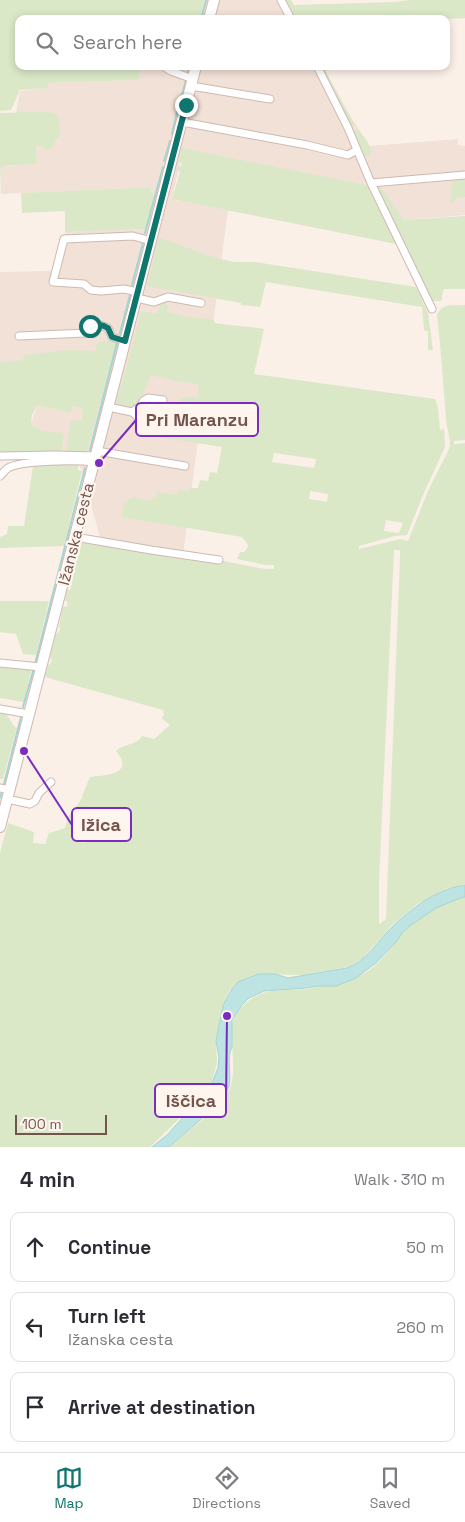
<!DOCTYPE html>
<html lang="en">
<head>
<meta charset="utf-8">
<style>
	:root { --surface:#fff; --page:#f2f2f3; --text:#2b2b33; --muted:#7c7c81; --line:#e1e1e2; --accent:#0f766e }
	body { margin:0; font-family:"Space Grotesk",sans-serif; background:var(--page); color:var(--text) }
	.scale { position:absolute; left:15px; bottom:12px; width:92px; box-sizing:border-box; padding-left:5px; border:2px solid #73544d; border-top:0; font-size:14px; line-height:18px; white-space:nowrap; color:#73544d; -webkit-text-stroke:4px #fef5ee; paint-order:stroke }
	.stop { position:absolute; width:15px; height:15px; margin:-11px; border:4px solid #0f766e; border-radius:50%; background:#fff }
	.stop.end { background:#0f766e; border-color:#fff; box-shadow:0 1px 5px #0008 }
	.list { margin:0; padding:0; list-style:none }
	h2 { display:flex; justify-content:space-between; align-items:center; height:65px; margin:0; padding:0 20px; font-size:21px }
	h2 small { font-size:16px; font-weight:400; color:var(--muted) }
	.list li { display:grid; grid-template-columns:32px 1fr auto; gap:15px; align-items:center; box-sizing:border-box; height:70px; margin:0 10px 10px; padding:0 10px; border:1px solid var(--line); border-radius:10px }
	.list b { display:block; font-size:19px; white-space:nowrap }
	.list p { margin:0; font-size:16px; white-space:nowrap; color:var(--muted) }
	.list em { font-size:16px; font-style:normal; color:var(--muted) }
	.icon { flex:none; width:28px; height:28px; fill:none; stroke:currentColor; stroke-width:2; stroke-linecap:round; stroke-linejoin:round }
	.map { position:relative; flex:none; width:465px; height:1147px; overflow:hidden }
	.search { position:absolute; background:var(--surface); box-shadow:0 2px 8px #0003; left:15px; right:15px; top:15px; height:55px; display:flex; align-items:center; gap:12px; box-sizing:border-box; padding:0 18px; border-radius:10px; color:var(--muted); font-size:19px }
	.sheet { height:305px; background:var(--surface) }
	nav { display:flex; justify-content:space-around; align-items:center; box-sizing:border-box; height:70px; border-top:1px solid var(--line); background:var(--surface); font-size:14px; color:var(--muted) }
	nav a { display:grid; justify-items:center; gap:2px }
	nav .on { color:var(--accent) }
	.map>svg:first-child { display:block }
	.residential { fill:#f2e1d7 }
	.green { fill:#dae8c7; fill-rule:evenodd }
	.water { fill:#bde3e2; stroke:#a4d5d3 }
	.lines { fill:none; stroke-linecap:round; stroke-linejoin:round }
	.stream { stroke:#a4d5d3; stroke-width:2 }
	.street-casing { stroke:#ceb9b1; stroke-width:9 }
	.secondary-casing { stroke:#d1b8af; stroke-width:12 }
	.street { stroke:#fff; stroke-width:7 }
	.secondary { stroke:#fff; stroke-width:10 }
	.route { stroke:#0f766e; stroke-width:6 }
	.labels { text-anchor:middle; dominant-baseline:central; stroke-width:4.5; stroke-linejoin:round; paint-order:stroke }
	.street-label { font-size:16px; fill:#73544d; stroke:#fef5ee }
	.leader { fill:none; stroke:#7b2cbf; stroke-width:2 }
	.callout-dot { fill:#7b2cbf; stroke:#fef5ee; stroke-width:2 }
	.callout { fill:#fef5ee; stroke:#7b2cbf; stroke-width:2 }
	.callout-label { font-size:18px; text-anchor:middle; font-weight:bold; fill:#73544d }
</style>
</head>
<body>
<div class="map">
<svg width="465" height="1147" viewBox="0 0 465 1147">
	<rect width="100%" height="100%" fill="#fbf0e8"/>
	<path class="residential" d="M205 0H284L294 19H200Z
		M140 66H319L369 146 458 139V145L465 146V215L404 220 367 185 183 149 172 199 228 210 182 563 103 549 82 471 78 464 61 452 42 431 31 424 37 405 70 413 72 406 83 409 81 421 87 451 116 342 96 351H65L25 355 23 360 0 362V272L51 271 65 232 145 229 152 187 1 194V166L37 164 36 146 58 114 16 113 20 91 47 88V83L139 80Z"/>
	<path class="green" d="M0 0H204L200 19H19V66H140L139 80 48 83V88L20 90 11 110 0 111Z
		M284 0H291L294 5 395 2 410 0H465V18L446 19H294Z
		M319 66H323L355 125 351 126Z
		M29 112H48L58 114 60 136 57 138 50 150H46L43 146H36L37 164 1 166 0 194V113Z
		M358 129C364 137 372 144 370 155L366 157 354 132Z
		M181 148 367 185 396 244 172 199 180 172 176 170 177 167 181 166 182 164 179 161Z
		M465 177V197H457L455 201 451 203V179Z
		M376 186H380L404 220 465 216V289H444L442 296V300L440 301H432Z
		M152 187 151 192 154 196 146 229 65 232V211L22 213 21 193Z
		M159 237 209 256 234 262H255L416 287 428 313 433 350H428V331L424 330 422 307 266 282 260 307 241 305V303L147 286Z
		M162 301 168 305 167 312 183 316 214 320 215 323C232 326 247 326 264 329L254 374 435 399 438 407 440 430 444 429 445 447 423 495 407 535 395 536 359 546V549L396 540 401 539 408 541 428 491 449 449C452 440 446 427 446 418 443 383 441 349 437 315 442 302 453 306 465 305V440L454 441V444L465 443V884L445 889 416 905 391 926 363 958 348 967 302 975 260 974 250 976 238 982 230 990 222 1006 216 1041 217 1063 210 1088 201 1101 184 1114 150 1147H0V853L8 823 34 832 33 843 45 844 49 833 65 828 68 817 83 797 82 796 90 777C100 775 129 776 121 758 119 755 117 753 116 751 124 743 136 746 142 736L154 739 170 725 161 718 164 715 163 710 45 677 48 664 50 665 52 660 50 658 56 633H58L60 628 59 626 63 607 67 606 68 603 65 600 67 590H70L72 584 70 581 77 556H79L80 552 78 551 80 542 221 564 223 561 265 569H274V565H265L237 559 240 552H244L248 547 247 543 242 537 122 517 124 503 133 497 148 501 156 498 157 492 177 495 179 490 190 491 191 488H198L200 480 208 481 210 472 217 473 222 447 165 438 169 416H175L176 408H179L180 397 199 398 198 384 176 381 150 375 141 403 134 408 120 407 116 404 138 325 140 311 157 314 160 304ZM274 453 316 459V460L314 468 272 462ZM310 491 328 494 327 502 309 499ZM386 520 403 523 399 533 384 531ZM394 550H400V556L386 919 379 924V882ZM76 822 88 828 86 842 82 843 73 837V829Z
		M115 340 117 342 87 451 67 452 66 450 71 420 81 421 83 409 73 406 70 413 37 405 32 415 31 424 42 431 62 433 64 436 61 452 0 453V362L22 360 25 355 65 350 95 351 98 342Z
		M53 464H78V470L82 471 64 546 0 548V537L7 534 8 526H24L33 466Z
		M0 601H49L36 655 23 654 16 634 0 632Z
		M0 664 32 667 24 702 0 698Z
		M0 711 8 712 7 715 14 726 17 728 3 779H0Z
		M465 897V1147H170C184 1135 224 1104 230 1088 237 1068 230 1045 232 1024 233 1018 238 1012 241 1008 262 984 285 993 312 988 327 986 350 981 363 974 380 965 391 947 403 933 416 919 446 900 465 897Z"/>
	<path class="water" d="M465 885V897L460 898 436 908 411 925 403 932 396 942 377 962 356 978 336 986H319L305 988 264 991 249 998 242 1005 232 1020V1047C226 1059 232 1073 229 1086 225 1101 183 1135 169 1147H152L167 1135 185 1115 200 1104 212 1087V1083L218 1068 219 1057 216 1041 223 1005 232 989 238 982 250 977 259 974H275L288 978 347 968C368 959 373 947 387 932 408 911 435 889 465 885Z"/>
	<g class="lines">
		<path class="stream" d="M201 19 206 0
			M187 75 189 66
			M180 102 186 80
			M172 134 178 107
			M164 161 170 141
			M145 233 163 167
			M132 285 143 243
			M120 333 130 295
			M90 450 117 343
			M35 664 85 468
			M23 707 34 668
			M4 784 21 717
			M0 798 1 794"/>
		<defs>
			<path id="street" d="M281 0 291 19
				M163 66 171 71 193 79
				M317 66 348 128 371 183 432 309
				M191 86 270 99
				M182 122 307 145 348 155 357 150
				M371 183 465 175
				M138 292 124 289 101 291 91 290 84 284 53 282 64 239 133 236 151 241
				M137 298 154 302 168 297 201 303
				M19 336 86 333C92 322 97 323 108 328L112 337 125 341
				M108 407 132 412 141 406 143 401 148 398 163 400
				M132 412 137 416 139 421
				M97 451 185 466
				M0 456 55 455 96 456
				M0 476C3 473 5 470 8 468 22 460 77 460 94 462
				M75 537 151 550 219 560
				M0 663 41 667
				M0 709 29 714
				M0 788 9 790
				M7 799 30 804 35 801 39 793 51 782"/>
			<path id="secondary" d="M209 19 214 0
				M0 827 196 66"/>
		</defs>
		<use href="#street" class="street-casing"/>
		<use href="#secondary" class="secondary-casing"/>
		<use href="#street" class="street"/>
		<use href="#secondary" class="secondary"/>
	</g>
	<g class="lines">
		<path class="route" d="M90 326C95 323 103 325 108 328L112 337 125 341 186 105"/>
	</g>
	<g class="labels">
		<g class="street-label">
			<text transform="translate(76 534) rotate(-76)">Ižanska cesta</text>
		</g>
	</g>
	<path class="leader" d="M99 463L136 420M24 751L72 825M227 1016L226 1101"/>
	<g class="callout-dot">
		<circle cx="99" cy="463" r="5"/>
		<circle cx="24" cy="751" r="5"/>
		<circle cx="227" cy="1016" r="5"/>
	</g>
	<g class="callout">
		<rect x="136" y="403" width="122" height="33" rx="5"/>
		<rect x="72" y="808" width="59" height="33" rx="5"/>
		<rect x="155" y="1084" width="71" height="33" rx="5"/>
	</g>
	<g class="callout-label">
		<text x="197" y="426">Pri Maranzu</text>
		<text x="101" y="831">Ižica</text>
		<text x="191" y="1107">Iščica</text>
	</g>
</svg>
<div class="scale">100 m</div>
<div class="stop" style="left:90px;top:326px"></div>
<div class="stop end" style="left:186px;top:105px"></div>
<div class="search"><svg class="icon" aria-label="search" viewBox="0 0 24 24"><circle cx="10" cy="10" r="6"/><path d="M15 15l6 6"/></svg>Search here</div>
</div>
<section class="sheet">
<h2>4 min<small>Walk · 310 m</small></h2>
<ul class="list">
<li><svg class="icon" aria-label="ahead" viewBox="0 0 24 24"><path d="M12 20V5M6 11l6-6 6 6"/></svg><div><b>Continue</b></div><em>50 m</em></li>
<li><svg class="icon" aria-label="left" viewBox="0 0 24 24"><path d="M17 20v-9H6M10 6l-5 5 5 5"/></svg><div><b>Turn left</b><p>Ižanska cesta</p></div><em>260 m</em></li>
<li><svg class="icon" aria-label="arrive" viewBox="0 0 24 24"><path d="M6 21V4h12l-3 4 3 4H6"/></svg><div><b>Arrive at destination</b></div></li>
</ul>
</section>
<nav>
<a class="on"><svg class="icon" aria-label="map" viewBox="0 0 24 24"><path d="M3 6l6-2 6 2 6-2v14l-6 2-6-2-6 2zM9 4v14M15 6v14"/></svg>Map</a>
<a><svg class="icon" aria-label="directions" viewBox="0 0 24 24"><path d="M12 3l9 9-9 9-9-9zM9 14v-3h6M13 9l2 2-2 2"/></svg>Directions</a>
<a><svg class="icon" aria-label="saved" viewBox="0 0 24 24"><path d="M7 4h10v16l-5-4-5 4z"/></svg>Saved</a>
</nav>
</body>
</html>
